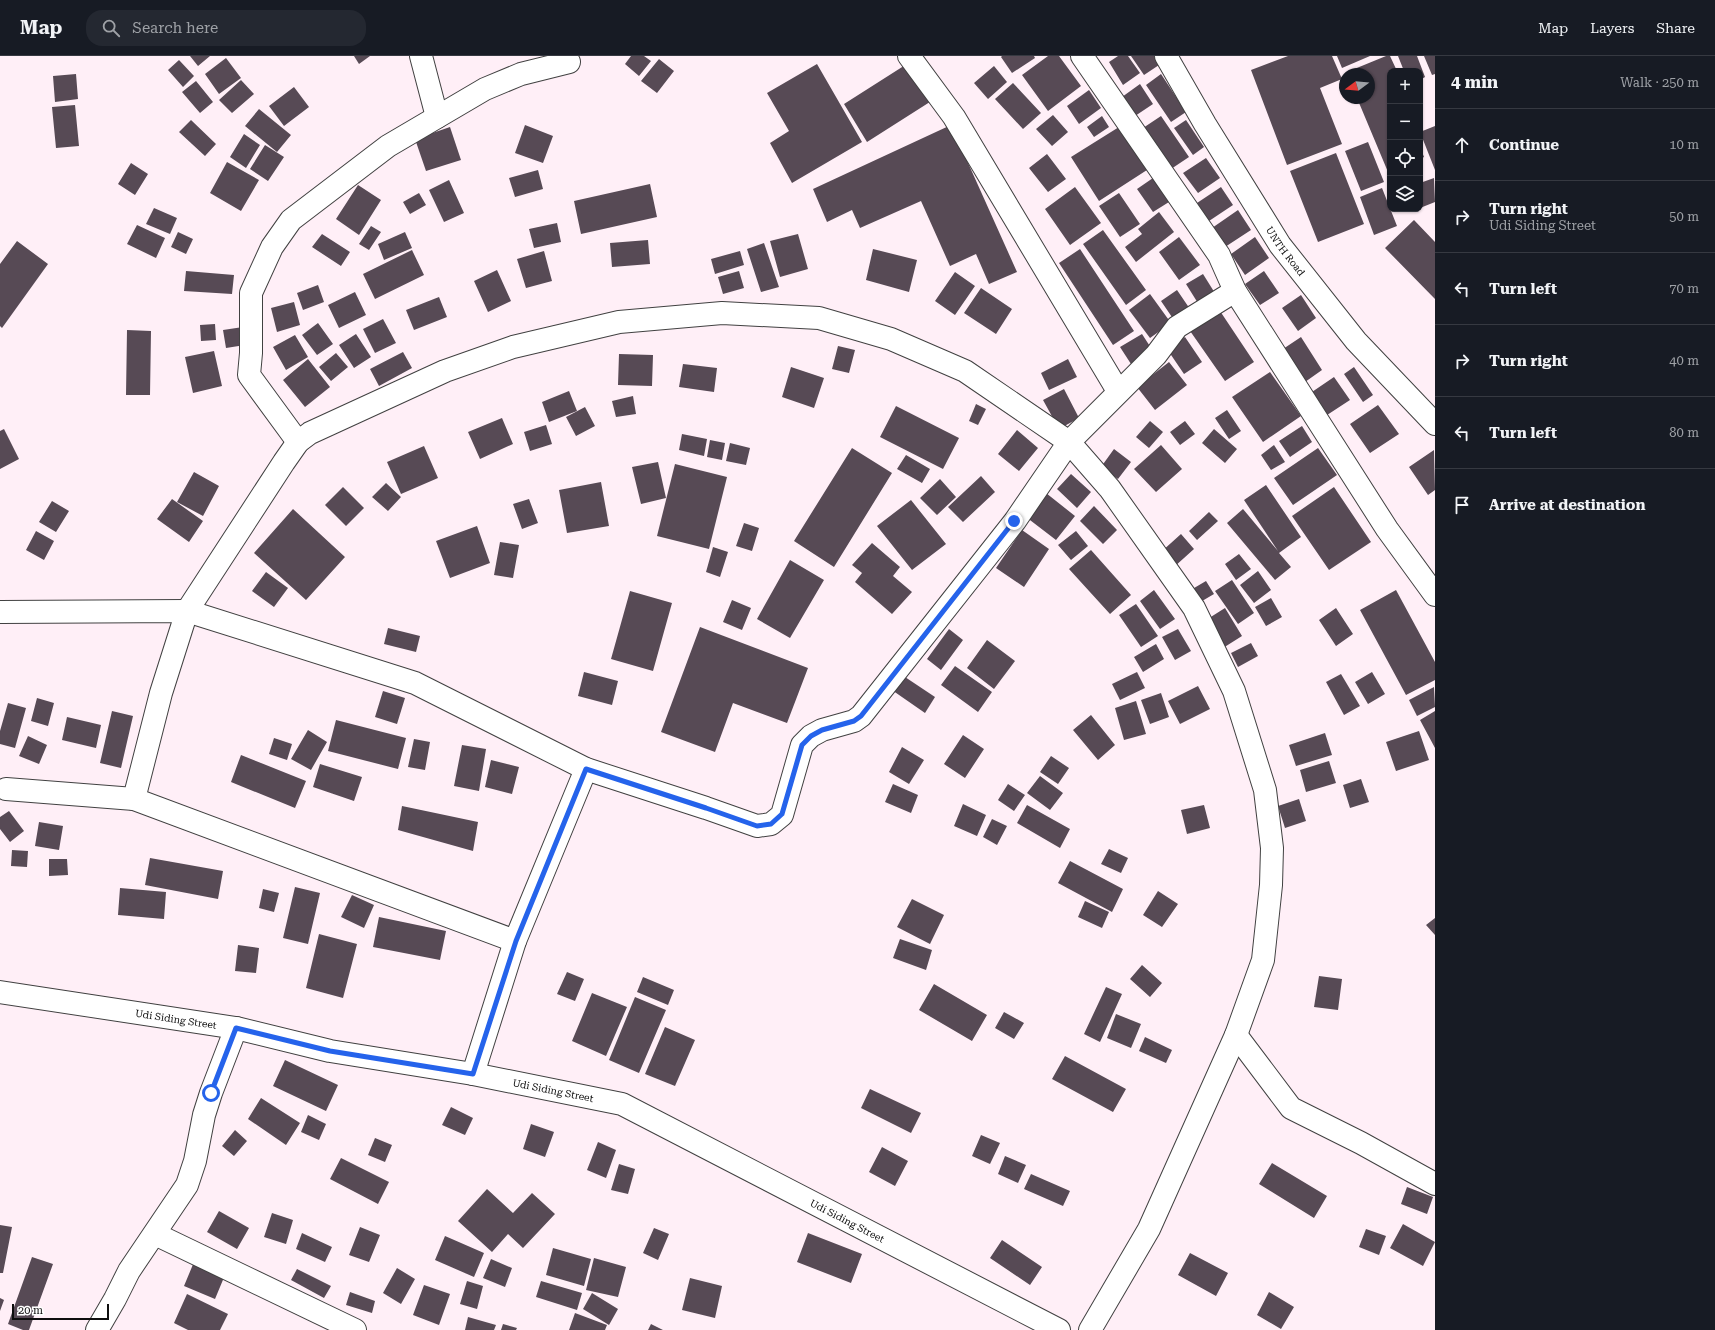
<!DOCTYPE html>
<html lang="en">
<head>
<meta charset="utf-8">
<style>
	:root { --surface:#171b24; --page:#242831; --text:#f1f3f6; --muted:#9ea1a6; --line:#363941 }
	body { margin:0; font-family:"Roboto Serif",serif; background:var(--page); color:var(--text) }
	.controls { position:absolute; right:12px; top:12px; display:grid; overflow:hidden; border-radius:8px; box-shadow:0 1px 3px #0004 }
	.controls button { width:36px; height:36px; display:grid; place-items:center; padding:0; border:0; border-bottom:1px solid var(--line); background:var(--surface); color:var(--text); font:20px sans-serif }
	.compass { position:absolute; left:1339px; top:12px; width:36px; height:36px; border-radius:50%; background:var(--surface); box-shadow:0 1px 3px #0004; rotate:254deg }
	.scale { position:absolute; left:12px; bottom:10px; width:97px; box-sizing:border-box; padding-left:4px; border:2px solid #0e0e0e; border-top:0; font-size:11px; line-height:14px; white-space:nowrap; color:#0e0e0e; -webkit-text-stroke:3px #fff; paint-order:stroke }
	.stop { position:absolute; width:12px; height:12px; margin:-9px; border:3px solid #2563eb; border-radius:50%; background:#fff }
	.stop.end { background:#2563eb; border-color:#fff; box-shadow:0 1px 4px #0008 }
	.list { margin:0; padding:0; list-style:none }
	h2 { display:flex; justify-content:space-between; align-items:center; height:52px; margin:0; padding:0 16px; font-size:17px }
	h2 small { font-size:13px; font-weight:400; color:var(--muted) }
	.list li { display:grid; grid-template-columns:26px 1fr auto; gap:12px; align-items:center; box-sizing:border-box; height:72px; padding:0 16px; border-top:1px solid var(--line) }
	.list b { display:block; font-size:15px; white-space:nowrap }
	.list p { margin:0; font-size:13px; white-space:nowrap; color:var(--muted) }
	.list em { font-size:13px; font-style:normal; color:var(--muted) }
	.icon { flex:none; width:22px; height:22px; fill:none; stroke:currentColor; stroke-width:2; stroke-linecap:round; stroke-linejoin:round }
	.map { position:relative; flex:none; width:1435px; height:1274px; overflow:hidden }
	header { display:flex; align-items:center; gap:24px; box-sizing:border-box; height:56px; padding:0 20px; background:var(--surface); border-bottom:1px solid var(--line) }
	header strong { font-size:19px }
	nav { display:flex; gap:22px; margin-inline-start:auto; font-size:14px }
	.search { width:280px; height:36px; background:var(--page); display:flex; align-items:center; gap:10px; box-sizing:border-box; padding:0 14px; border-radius:16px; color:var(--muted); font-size:15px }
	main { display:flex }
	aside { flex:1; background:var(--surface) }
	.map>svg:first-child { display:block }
	.building { fill:#574a55 }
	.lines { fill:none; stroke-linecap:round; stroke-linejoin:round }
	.street-casing { stroke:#414141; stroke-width:24 }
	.street { stroke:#fff; stroke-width:22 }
	.route { stroke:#2563eb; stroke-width:5 }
	.labels { text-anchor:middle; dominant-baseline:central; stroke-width:4; stroke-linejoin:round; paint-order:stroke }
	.street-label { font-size:10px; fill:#0e0e0e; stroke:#fff }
</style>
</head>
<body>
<header>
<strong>Map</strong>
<div class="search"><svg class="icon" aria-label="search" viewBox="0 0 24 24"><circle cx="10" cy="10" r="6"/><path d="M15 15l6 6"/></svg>Search here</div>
<nav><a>Map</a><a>Layers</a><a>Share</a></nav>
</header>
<main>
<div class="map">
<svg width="1435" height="1274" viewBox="0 0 1435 1274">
	<rect width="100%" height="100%" fill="#ffeff7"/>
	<path class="building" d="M190 0H210L198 10Z
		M354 0H370L359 8Z
		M631 0H644L651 5 639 20 625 8Z
		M1002 0H1034L1035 2 1012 17 1001 1Z
		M1048 0H1059L1081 30 1048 55 1022 19Z
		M1118 0H1128L1140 17 1123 29 1109 6Z
		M1131 0H1154L1159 9 1144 19Z
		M1288 0H1332L1342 23 1320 32 1342 88 1287 109 1251 14Z
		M1337 0H1370L1342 12Z
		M1386 0H1390L1397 15H1390V115L1388 116 1357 42H1369V18H1347V16Z
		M1398 0H1417L1425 21 1420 24V15H1404Z
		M1424 0H1435V18L1432 19Z
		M226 2 241 22 219 38 205 18Z
		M659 3 674 15 657 37 641 25Z
		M179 4 194 20 183 31 168 14Z
		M910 6 933 44 867 86 844 48Z
		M817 8 862 86 792 127 770 87 789 75 767 37Z
		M994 10 1007 26 988 43 974 27Z
		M76 18 78 43 55 46 53 20Z
		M1161 18 1186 56 1171 66 1146 29Z
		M241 24 254 38 232 57 219 44Z
		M196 25 213 46 200 57 182 36Z
		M1013 27 1041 57 1023 73 995 43Z
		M1140 28 1153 48 1135 60 1122 41Z
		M294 31 309 51 284 70 269 50Z
		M1089 34 1101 52 1079 68 1067 50Z
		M75 49 79 90 56 92 52 51Z
		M259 53 291 79 277 96 245 70Z
		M1053 59 1068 76 1052 90 1036 73Z
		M1102 60 1109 71 1094 81 1087 71Z
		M1161 60 1189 101 1171 113 1143 72Z
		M191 64 216 88 205 100 179 76Z
		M1186 64 1204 91 1193 99 1174 72Z
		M525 69 553 80 543 107 515 97Z
		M951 69 1017 216 989 228 976 198 950 210 921 145 860 172 852 154 827 166 813 133Z
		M1435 70V114L1420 76Z
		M450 71 461 104 426 115 415 83Z
		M1119 71 1147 114 1099 145 1071 101Z
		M244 78 260 89 246 112 230 101Z
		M1368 86 1384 126 1361 135 1345 95Z
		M265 89 284 101 268 125 250 113Z
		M1420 91 1424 101 1420 103Z
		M1336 97 1364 168 1318 186 1290 115Z
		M1047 98 1066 123 1048 136 1029 112Z
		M1206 102 1220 122 1198 137 1183 117Z
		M227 106 259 124 241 155 210 137Z
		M131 107 148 118 135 139 118 128Z
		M538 114 543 133 515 141 509 122Z
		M1153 122 1169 146 1153 156 1137 133Z
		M1434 122 1435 146 1420 152V127Z
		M449 124 464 157 444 166 429 134Z
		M650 128 657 161 581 178 574 145Z
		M358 129 381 144 359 179 336 163Z
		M1075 131 1101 167 1070 189 1045 153Z
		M1221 131 1233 149 1209 165 1197 147Z
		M1382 132 1397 170 1374 179 1360 141Z
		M419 137 426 149 410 158 403 146Z
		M1119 137 1140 168 1120 181 1099 150Z
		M154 152 177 162 170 178 146 168Z
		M1238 154 1251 174 1225 191 1212 172Z
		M1159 156 1174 176 1136 206 1125 191 1142 178 1138 173Z
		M1414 164 1435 186V243L1385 192Z
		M557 167 561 186 534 192 529 173Z
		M137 169 165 182 156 202 127 188Z
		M371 170 381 176 369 194 359 188Z
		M1103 174 1146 234 1126 249 1083 188Z
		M178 176 193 183 186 198 171 191Z
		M405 176 412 192 384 204 378 188Z
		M322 178 350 196 341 210 312 191Z
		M798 178 808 213 780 221 770 185Z
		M1179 181 1200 209 1179 224 1159 196Z
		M1255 181 1269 202 1245 219 1231 198Z
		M648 184 650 208 612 211 610 187Z
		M17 185 48 208 2 272 0 270V208Z
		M764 187 779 231 761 236 747 193Z
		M873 193 917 204 909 236 866 224Z
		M1080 193 1134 275 1113 289 1059 207Z
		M412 194 424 219 375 243 363 218Z
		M544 195 552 225 526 232 517 203Z
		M740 195 744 209 715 218 711 203Z
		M497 214 511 245 488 256 474 225Z
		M186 215 234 219 232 238 184 235Z
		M739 215 744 232 723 238 718 221Z
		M1264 215 1279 237 1260 249 1245 228Z
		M955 216 975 230 955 259 935 245Z
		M1203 218 1218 242 1201 252 1186 228Z
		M318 229 324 246 303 254 297 237Z
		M981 232 1012 253 996 278 964 257Z
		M1177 234 1192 256 1176 267 1161 245Z
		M355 236 366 259 339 272 328 249Z
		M1150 238 1171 267 1150 282 1129 254Z
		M1301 239 1316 262 1298 275 1282 252Z
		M439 241 447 261 414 274 406 254Z
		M294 246 300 269 277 276 271 252Z
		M1218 252 1254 306 1225 325 1188 272Z
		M383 263 396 287 375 297 363 273Z
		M318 267 333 288 317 299 302 279Z
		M215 268 216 284 201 285 200 269Z
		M243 271 245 289 226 292 223 274Z
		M127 274 151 275 150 339H126Z
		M356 278 371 301 354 312 339 289Z
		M1142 278 1153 295 1131 308 1120 291Z
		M295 279 308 301 286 314 273 291Z
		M1185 281 1202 306 1184 318 1167 293Z
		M1301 281 1322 314 1305 326 1283 293Z
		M838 290 855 294 849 317 832 313Z
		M214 295 222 330 193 337 185 301Z
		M403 296 412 312 379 330 370 313Z
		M336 297 348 311 331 325 319 311Z
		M619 298 653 299 652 330 618 329Z
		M308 303 330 331 305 351 283 324Z
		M1068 303 1077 321 1049 334 1041 317Z
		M1169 306 1187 329 1155 354 1137 331Z
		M683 308 717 312 714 336 679 331Z
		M791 311 824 322 814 352 782 341Z
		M1354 311 1373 339 1363 346 1344 318Z
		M1270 316 1301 360 1263 386 1232 341Z
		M1334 321 1350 344 1324 361 1309 338Z
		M1064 333 1079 362 1059 373 1043 344Z
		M569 335 577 355 549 366 542 346Z
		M633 340 636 358 616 361 612 345Z
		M976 348 986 353 978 369 969 365Z
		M1378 349 1399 378 1370 397 1350 368Z
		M896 350 959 382 943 413 880 381Z
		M585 351 595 370 576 380 566 361Z
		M1227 354 1241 375 1229 383 1215 362Z
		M502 362 513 388 480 403 468 376Z
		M1150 365 1163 376 1149 392 1136 381Z
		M1185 365 1195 378 1180 389 1170 376Z
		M546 369 552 388 530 395 524 376Z
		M1302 370 1312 386 1290 401 1279 385Z
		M4 373 19 403 0 413V375Z
		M1214 373 1237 393 1225 407 1202 387Z
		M1017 374 1038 392 1019 415 998 398Z
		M682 378 707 383 704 400 679 394Z
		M710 384 725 387 722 404 707 401Z
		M730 387 750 392 746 409 726 405Z
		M1161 389 1182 413 1156 436 1134 413Z
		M1274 389 1285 406 1271 414 1261 399Z
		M424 390 438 422 401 438 387 406Z
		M852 392 892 417 834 511 794 485Z
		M1318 392 1337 419 1293 449 1274 422Z
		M1114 393 1131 406 1118 423 1101 411Z
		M1434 394 1435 434 1428 439 1409 411Z
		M906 399 930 413 922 427 897 413Z
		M658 406 666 442 641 448 632 411Z
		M675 408 727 421 709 493 657 480Z
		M194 416 219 430 203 460 177 446Z
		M1071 418 1091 436 1077 452 1057 433Z
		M981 420 995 436 963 466 948 451Z
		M940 423 956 441 937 459 920 442Z
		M601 426 609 470 567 477 559 434Z
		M386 427 401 441 388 455 372 441Z
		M1266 429 1301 481 1279 497 1291 511 1275 524 1227 467 1243 453 1278 495 1244 444Z
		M343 431 364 452 346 470 325 449Z
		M1334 431 1371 486 1329 514 1292 460Z
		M1046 437 1075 460 1056 484 1026 461Z
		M172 443 203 465 189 486 157 463Z
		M529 443 538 467 522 473 513 448Z
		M911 444 946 488 912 514 877 470Z
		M52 445 69 455 56 476 39 466Z
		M1094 450 1117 474 1103 488 1080 465Z
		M293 453 345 501 306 544 254 497Z
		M1209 456 1218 465 1197 484 1189 475Z
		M744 467 759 472 752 495 736 490Z
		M477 470 490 507 450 522 436 485Z
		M1022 474 1049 493 1024 531 996 512Z
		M36 475 54 485 44 504 26 494Z
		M1076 475 1088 490 1071 504 1058 489Z
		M1181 478 1194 493 1174 511 1161 496Z
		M500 486 519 489 513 522 494 519Z
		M872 487 900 511 893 520 912 536 892 558 855 526 862 517 852 509Z
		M713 491 728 496 720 521 706 516Z
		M1091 494 1131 539 1110 558 1069 513Z
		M1239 498 1251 513 1236 524 1225 508Z
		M790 504 824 524 790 582 757 563Z
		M1258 515 1271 534 1254 547 1240 529Z
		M266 516 288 532 274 551 252 535Z
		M1232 524 1254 557 1238 568 1215 535Z
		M1206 525 1214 538 1197 548 1189 535Z
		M1154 534 1175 563 1160 573 1140 545Z
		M1396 534 1435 606V624L1406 639 1360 554Z
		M630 535 672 547 653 615 611 603Z
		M1271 542 1282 561 1266 570 1255 551Z
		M732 544 751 552 742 574 723 566Z
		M1136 548 1158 580 1141 591 1119 559Z
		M1225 552 1242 580 1223 592 1206 564Z
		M1336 552 1353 578 1336 590 1319 564Z
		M700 571 808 612 787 667 733 647 715 696 661 676Z
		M388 572 420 580 416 596 384 588Z
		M949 573 963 584 941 614 927 603Z
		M1178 573 1191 595 1175 604 1162 581Z
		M987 584 1015 605 994 633 967 612Z
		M1251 587 1258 600 1238 611 1231 597Z
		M1156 588 1164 603 1143 616 1134 601Z
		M955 610 992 636 978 656 941 629Z
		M584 616 618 625 612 649 578 640Z
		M1137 616 1145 632 1120 644 1112 628Z
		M1372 616 1385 638 1368 648 1355 626Z
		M899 617 935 641 925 657 889 632Z
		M1341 618 1360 650 1344 659 1326 626Z
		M1198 630 1210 653 1180 668 1168 645Z
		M1434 631 1435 651 1417 660 1409 644Z
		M383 635 405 642 397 668 375 661Z
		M1161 637 1169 661 1150 668 1141 644Z
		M37 642 54 647 48 670 31 665Z
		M1136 645 1146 678 1124 684 1115 652Z
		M8 647 26 652 15 692 0 688V675Z
		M112 655 133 660 121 712 100 707Z
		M1435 655V692L1420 664Z
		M1091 659 1115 689 1098 704 1073 674Z
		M67 661 101 669 96 692 62 684Z
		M336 664 406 682 398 713 328 695Z
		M308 674 327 686 311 714 291 703Z
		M1419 675 1429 704 1396 715 1386 686Z
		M1325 677 1332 699 1296 710 1289 689Z
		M963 679 984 693 965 722 944 708Z
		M28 680 47 689 39 708 19 700Z
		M274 682 292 688 287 704 269 698Z
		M414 683 430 686 425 714 408 711Z
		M462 689 486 693 479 735 454 730Z
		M902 691 924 704 909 728 889 716Z
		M241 699 306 725 295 752 231 726Z
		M1051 700 1069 712 1058 728 1040 716Z
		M491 704 519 711 512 738 485 731Z
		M1329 705 1336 727 1306 736 1300 714Z
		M320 708 362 721 354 745 313 731Z
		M1040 720 1063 737 1050 754 1027 737Z
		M1361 723 1369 746 1350 752 1343 729Z
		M893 728 918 739 911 757 885 746Z
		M1008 728 1025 739 1014 755 998 744Z
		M1299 743 1306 765 1285 772 1278 750Z
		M963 748 986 759 977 780 954 770Z
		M1027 749 1070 773 1060 792 1017 767Z
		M1204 749 1210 772 1187 778 1181 754Z
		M402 750 478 766 473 795 398 774Z
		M9 755 24 775 10 786 0 773V761Z
		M992 763 1007 770 997 789 983 781Z
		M39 766 63 770 59 794 35 790Z
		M1109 793 1128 802 1121 817 1101 808Z
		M12 794 28 795 27 811 11 810Z
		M150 802 223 815 218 843 145 829Z
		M49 803H67L68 819 49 820Z
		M1070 805 1123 833 1112 856 1058 827Z
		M295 831 320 837 308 888 283 882Z
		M120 832 166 836 164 863 118 859Z
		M263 833 279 837 274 856 259 852Z
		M1158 835 1178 848 1162 871 1143 859Z
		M352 839 374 849 364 872 341 861Z
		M912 843 944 859 930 888 897 871Z
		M1085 845 1109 856 1102 872 1078 861Z
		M379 861 446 875 440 904 373 891Z
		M1435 862V879L1426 869Z
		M319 878 357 888 343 942 306 932Z
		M900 883 932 894 926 914 893 902Z
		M238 889 259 892 256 917 235 915Z
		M1142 909 1162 927 1150 941 1130 923Z
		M567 916 584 923 575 945 557 938Z
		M1319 920 1342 923 1338 954 1314 951Z
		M643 921 674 934 668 949 637 936Z
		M934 928 987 959 972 985 919 954Z
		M1106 931 1122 938 1100 986 1084 978Z
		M592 937 627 951 606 1000 572 985Z
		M635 941 666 954 639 1017 609 1004Z
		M1004 956 1024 967 1014 983 995 972Z
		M1116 958 1141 968 1131 992 1107 982Z
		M665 971 695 984 675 1030 645 1018Z
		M1145 981 1172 994 1166 1007 1139 995Z
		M1065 1000 1126 1033 1113 1056 1052 1023Z
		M285 1004 338 1029 326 1055 273 1030Z
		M870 1033 921 1057 911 1077 861 1052Z
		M261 1042 300 1067 286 1089 248 1063Z
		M451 1051 473 1062 465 1079 442 1069Z
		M308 1059 326 1068 319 1084 301 1076Z
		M531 1068 554 1076 545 1101 523 1093Z
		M235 1074 247 1085 234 1100 222 1090Z
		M981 1079 1000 1087 990 1108 972 1100Z
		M375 1082 392 1089 385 1106 368 1099Z
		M598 1086 616 1094 606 1122 587 1114Z
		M882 1091 908 1105 895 1130 869 1116Z
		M1005 1100 1026 1109 1018 1127 998 1118Z
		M341 1102 389 1126 378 1148 330 1123Z
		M1272 1107 1327 1140 1314 1162 1259 1128Z
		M619 1108 635 1113 628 1138 611 1134Z
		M1031 1118 1070 1135 1063 1150 1024 1133Z
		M1407 1131 1433 1141 1427 1158 1401 1148Z
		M487 1133 513 1157 532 1137 555 1158 523 1192 508 1178 492 1196 458 1165Z
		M219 1155 249 1172 237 1193 207 1176Z
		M272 1157 293 1164 286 1188 264 1181Z
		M1403 1168 1435 1186 1423 1210 1390 1192Z
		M0 1169 12 1171 3 1217H0Z
		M360 1171 380 1179 369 1206 349 1199Z
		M654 1172 669 1178 658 1204 643 1197Z
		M1366 1173 1386 1180 1379 1199 1359 1191Z
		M302 1177 332 1191 325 1206 296 1193Z
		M808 1177 862 1198 851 1227 797 1206Z
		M445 1180 484 1197 474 1221 435 1204Z
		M1002 1184 1042 1211 1030 1229 990 1202Z
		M553 1192 591 1203 584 1230 546 1219Z
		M1190 1197 1228 1217 1216 1240 1178 1219Z
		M32 1201 53 1208 29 1274H23L8 1268Z
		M594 1202 626 1211 618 1241 586 1234Z
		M491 1203 512 1212 505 1231 483 1222Z
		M194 1206 225 1219 215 1243 184 1230Z
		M397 1212 415 1223 401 1248 383 1237Z
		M297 1213 331 1230 324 1242 291 1224Z
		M690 1222 722 1230 715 1262 682 1254Z
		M467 1225 483 1230 477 1253 460 1248Z
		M541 1225 582 1237 577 1254 536 1241Z
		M424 1229 450 1238 439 1269 413 1259Z
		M350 1236 375 1245 372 1257 346 1249Z
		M1269 1236 1294 1251 1281 1273 1257 1259Z
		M592 1237 618 1253 609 1269 583 1253Z
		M187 1238 228 1258 220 1274H188L174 1267Z
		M0 1242 4 1244 0 1255Z
		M575 1257 607 1269 605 1274H569Z
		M468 1261 496 1269 494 1274H465Z
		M503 1268 517 1272 516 1274H501Z
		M651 1268 663 1274H648Z"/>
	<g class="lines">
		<defs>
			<g id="street">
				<path d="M421 0 437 61"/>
				<path d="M909 0 954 61 1118 335"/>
				<path d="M1082 0 1219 199 1235 235 1387 473 1435 539"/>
				<path id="s1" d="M1166 0 1205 68 1280 189 1356 285 1435 368"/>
				<path d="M298 386 249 319 251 297V237L272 191 291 164 388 90 485 33 521 18 569 6"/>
				<path d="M0 556 187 555 415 627 586 713 706 752 757 770 771 768 782 759 802 689 811 680 822 674 854 665 861 660 1015 465 1069 386 1156 299 1177 271 1235 235"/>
				<path d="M6 733 134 743 515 885"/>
				<path d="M134 743 161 637 187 555 284 406 298 386 310 377 445 315 513 291 619 266 722 257 819 262 891 283 965 315 1069 386 1110 433 1194 552 1234 635 1265 734 1272 792 1271 829 1263 904 1236 979 1149 1173 1090 1274"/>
				<path id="s2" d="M0 936 236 972 330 995 473 1018 622 1048 1059 1274"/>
				<path d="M1236 979 1291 1052 1361 1087 1435 1128"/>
				<path d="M473 1018 515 885 586 713"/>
				<path d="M155 1178 355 1274"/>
				<path d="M97 1274 115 1243 129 1215 187 1129 195 1105 204 1059 211 1037 236 972"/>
			</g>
		</defs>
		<use href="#street" class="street-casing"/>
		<use href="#street" class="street"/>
	</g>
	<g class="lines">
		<path class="route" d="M211 1037 236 972 330 995 473 1018 516 885 586 713 706 752 757 770 771 768 782 758 802 689 811 680 822 674 854 665 861 660 1014 465"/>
	</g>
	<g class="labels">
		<g class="street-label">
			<text stroke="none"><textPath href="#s1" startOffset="229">UNTH Road</textPath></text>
			<text stroke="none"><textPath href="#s2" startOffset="178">Udi Siding Street</textPath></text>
			<text stroke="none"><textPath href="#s2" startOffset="562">Udi Siding Street</textPath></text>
			<text stroke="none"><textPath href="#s2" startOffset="886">Udi Siding Street</textPath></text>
		</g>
	</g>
</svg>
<div class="controls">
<button>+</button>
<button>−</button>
<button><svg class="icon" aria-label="locate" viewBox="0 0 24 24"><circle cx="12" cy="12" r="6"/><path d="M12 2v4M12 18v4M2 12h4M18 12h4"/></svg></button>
<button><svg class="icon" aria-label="layers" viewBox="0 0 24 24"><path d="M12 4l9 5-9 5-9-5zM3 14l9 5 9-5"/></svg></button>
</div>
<svg class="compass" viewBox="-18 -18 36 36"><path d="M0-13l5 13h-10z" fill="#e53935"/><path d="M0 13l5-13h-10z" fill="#9ea1a6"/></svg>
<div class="scale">20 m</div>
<div class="stop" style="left:211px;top:1037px"></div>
<div class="stop end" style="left:1014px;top:465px"></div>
</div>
<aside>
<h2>4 min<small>Walk · 250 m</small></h2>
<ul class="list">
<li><svg class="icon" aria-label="ahead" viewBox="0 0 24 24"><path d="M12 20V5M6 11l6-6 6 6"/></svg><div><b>Continue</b></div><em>10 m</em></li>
<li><svg class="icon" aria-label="right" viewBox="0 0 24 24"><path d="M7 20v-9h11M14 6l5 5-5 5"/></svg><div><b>Turn right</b><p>Udi Siding Street</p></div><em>50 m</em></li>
<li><svg class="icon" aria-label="left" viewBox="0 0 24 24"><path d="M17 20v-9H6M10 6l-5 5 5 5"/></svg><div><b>Turn left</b></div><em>70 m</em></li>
<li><svg class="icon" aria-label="right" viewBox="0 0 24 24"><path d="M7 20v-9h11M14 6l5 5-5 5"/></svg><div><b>Turn right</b></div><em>40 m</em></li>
<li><svg class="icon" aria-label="left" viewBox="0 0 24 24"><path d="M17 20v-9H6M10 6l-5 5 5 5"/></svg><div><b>Turn left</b></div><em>80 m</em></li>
<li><svg class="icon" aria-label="arrive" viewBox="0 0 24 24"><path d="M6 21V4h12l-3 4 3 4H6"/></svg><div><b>Arrive at destination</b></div></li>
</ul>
</aside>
</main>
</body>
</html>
